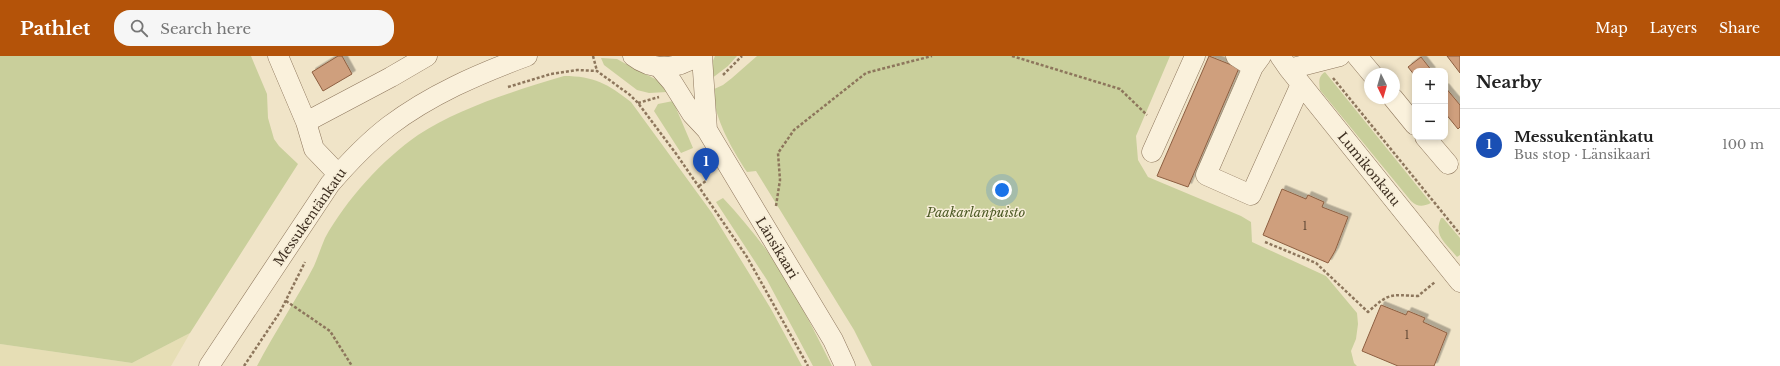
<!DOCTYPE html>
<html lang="en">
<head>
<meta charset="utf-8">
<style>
	:root { --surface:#fff; --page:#f6f6f6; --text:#222; --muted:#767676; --line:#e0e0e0; --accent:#b45309 }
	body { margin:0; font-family:"Libre Baskerville",serif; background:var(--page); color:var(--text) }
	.controls { position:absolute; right:12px; top:12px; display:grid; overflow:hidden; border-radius:8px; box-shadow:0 2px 6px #0003 }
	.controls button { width:36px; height:36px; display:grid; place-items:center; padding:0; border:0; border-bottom:1px solid var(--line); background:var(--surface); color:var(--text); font:20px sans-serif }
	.compass { position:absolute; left:1364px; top:12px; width:36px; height:36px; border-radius:50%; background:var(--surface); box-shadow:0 2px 6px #0003; rotate:175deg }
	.you { position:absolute; left:1002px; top:134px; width:14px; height:14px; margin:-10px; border:3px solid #fff; border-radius:50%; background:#1a73e8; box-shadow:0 0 0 6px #1a73e833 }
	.badge { display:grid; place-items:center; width:26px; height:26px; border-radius:50%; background:var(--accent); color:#fff; font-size:13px; font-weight:700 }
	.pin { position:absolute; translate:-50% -33px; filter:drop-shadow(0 1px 2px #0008) }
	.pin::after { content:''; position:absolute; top:21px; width:14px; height:12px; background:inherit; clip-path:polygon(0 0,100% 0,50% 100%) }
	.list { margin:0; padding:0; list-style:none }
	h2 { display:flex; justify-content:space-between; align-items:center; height:52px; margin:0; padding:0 16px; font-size:17px }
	h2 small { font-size:13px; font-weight:400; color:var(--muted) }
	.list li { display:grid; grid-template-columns:26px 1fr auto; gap:12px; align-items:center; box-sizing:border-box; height:72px; padding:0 16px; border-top:1px solid var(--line) }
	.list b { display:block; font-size:15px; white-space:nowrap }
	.list p { margin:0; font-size:13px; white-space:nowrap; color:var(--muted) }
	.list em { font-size:13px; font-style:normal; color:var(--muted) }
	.icon { flex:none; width:22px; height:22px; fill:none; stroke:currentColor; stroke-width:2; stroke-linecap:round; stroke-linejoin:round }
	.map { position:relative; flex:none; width:1460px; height:310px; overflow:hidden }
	header { display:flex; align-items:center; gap:24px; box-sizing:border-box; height:56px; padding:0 20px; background:var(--accent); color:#fff }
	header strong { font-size:19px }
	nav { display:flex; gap:22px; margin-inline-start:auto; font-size:14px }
	.search { width:280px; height:36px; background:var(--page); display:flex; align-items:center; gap:10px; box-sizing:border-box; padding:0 14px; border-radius:16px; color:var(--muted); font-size:15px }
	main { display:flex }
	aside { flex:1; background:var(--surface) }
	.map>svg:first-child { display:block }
	.farmland { fill:#e6deb5 }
	.green { fill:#c9cf9b }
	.building { fill:#cf9f7d; stroke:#8d5f41; filter:url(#shadow) }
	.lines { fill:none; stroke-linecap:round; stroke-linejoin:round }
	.minor-casing { stroke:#8d765c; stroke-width:21 }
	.path { stroke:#8d765c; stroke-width:2.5; stroke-dasharray:3 2; stroke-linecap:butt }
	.minor { stroke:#faf1dc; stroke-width:20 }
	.labels { text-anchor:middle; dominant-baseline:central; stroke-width:3; stroke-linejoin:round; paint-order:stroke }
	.number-label { font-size:11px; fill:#624a37 }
	.street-label { font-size:13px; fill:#3d2e20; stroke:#f7eed8 }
	.park-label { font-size:13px; font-style:italic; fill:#4d5a26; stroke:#f7eed8 }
</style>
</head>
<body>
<header>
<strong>Pathlet</strong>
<div class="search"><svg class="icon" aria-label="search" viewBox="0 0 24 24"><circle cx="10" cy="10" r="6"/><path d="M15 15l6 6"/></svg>Search here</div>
<nav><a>Map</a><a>Layers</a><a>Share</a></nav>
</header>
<main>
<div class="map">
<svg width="1460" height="310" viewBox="0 0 1460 310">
	<defs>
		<filter id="shadow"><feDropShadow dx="3.5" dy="-3.5" stdDeviation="0" flood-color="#0004"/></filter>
	</defs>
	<rect width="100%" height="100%" fill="#f0e4c8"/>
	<path class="farmland" d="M190 277 171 310H0V288L132 307Z"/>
	<path class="green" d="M0 0H251L267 38 268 62 274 83 279 90 298 108 190 277 132 307 0 288Z
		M715 0H737L728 10 711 23 712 7Z
		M757 0H1170L1136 80 1138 104 1148 121 1241 160 1251 166 1252 186 1326 220 1357 257 1358 268 1356 283 1351 295 1354 307 1357 310H872L854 274 756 115 747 116C730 90 716 65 712 34L723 29 732 22Z
		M601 2 617 3 626 8 657 24 665 29 667 36 649 37 637 34 604 9Z
		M1325 16 1431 147C1422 151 1418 151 1411 145L1320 34C1319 27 1318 20 1325 16Z
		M564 20C594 20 608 28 631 46L712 157 771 253 802 310H257C275 276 296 244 314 210 318 201 321 191 325 182 346 144 383 103 418 79 459 52 517 34 564 20Z
		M673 45 693 92 681 97 654 55 658 48Z
		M723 142C738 158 752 175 765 192 791 228 812 270 832 310H813L767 224 716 146Z
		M1441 162H1443L1460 182V199L1457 201C1446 187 1433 180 1441 162Z"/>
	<path class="building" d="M338 0H342L352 18 323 35 312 16Z
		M1209 0 1239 12 1188 131 1157 120Z
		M1447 0H1460V17Z
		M1421 1 1432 15H1415V20L1408 11Z
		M1445 31 1460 49V71L1458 73 1445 57Z
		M1282 133 1306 143 1308 139 1324 146 1322 151 1348 161 1335 195 1328 207 1263 179Z
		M1381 249 1406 259 1408 255 1425 262 1423 266 1447 277 1434 310H1398L1362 295Z"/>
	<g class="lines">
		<defs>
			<path id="minor" d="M278 0 306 66 314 93 338 118
				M633 0C652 15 677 14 696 0
				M702 0 707 74
				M1236 0 1253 11
				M1261 0 1253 11 1206 119 1251 139 1301 28
				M1280 0 1289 13 1460 226
				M1357 0 1372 18
				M659 11 672 26 692 58 707 74 833 284 845 310
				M1289 13 1340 0
				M1393 42 1415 69
				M306 66 391 21 427 0
				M1425 81 1448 108
				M1152 96 1195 0
				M209 310 330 128C348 107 367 87 389 70 430 39 478 18 527 0"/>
		</defs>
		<use href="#minor" class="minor-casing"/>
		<path class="path" d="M593 0 597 15
			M1012 0 1120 33 1147 59
			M723 19 742 0
			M1333 22 1460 178
			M508 31 551 18 577 14 597 15 630 39 638 47 677 99 747 201 808 310
			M638 47 659 41
			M699 130 706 125
			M776 150 780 124 778 97 794 74 866 17 932 0
			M1265 186 1316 207 1368 256C1390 236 1390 239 1418 240L1435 226
			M286 245 330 275 352 310
			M244 310 280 256 305 206"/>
		<use href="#minor" class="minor"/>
	</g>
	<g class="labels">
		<g class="number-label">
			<text x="1305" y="170">1</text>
			<text x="1407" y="279">1</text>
		</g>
		<g class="street-label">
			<text transform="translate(1369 113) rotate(51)">Lumikonkatu</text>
			<text transform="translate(310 161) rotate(-55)">Messukentänkatu</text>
			<text transform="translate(777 192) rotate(59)">Länsikaari</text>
		</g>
		<g class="park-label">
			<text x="976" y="156">Paakarlanpuisto</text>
		</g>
	</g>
</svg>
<div class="controls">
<button>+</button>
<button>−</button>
</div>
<svg class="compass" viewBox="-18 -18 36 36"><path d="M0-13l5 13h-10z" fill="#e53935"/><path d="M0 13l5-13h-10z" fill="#767676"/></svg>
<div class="you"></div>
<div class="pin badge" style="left:706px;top:125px;background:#1a4fb4">1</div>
</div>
<aside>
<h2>Nearby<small></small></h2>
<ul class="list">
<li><span class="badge" style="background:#1a4fb4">1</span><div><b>Messukentänkatu</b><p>Bus stop · Länsikaari</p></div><em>100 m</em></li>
</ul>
</aside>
</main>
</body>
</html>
